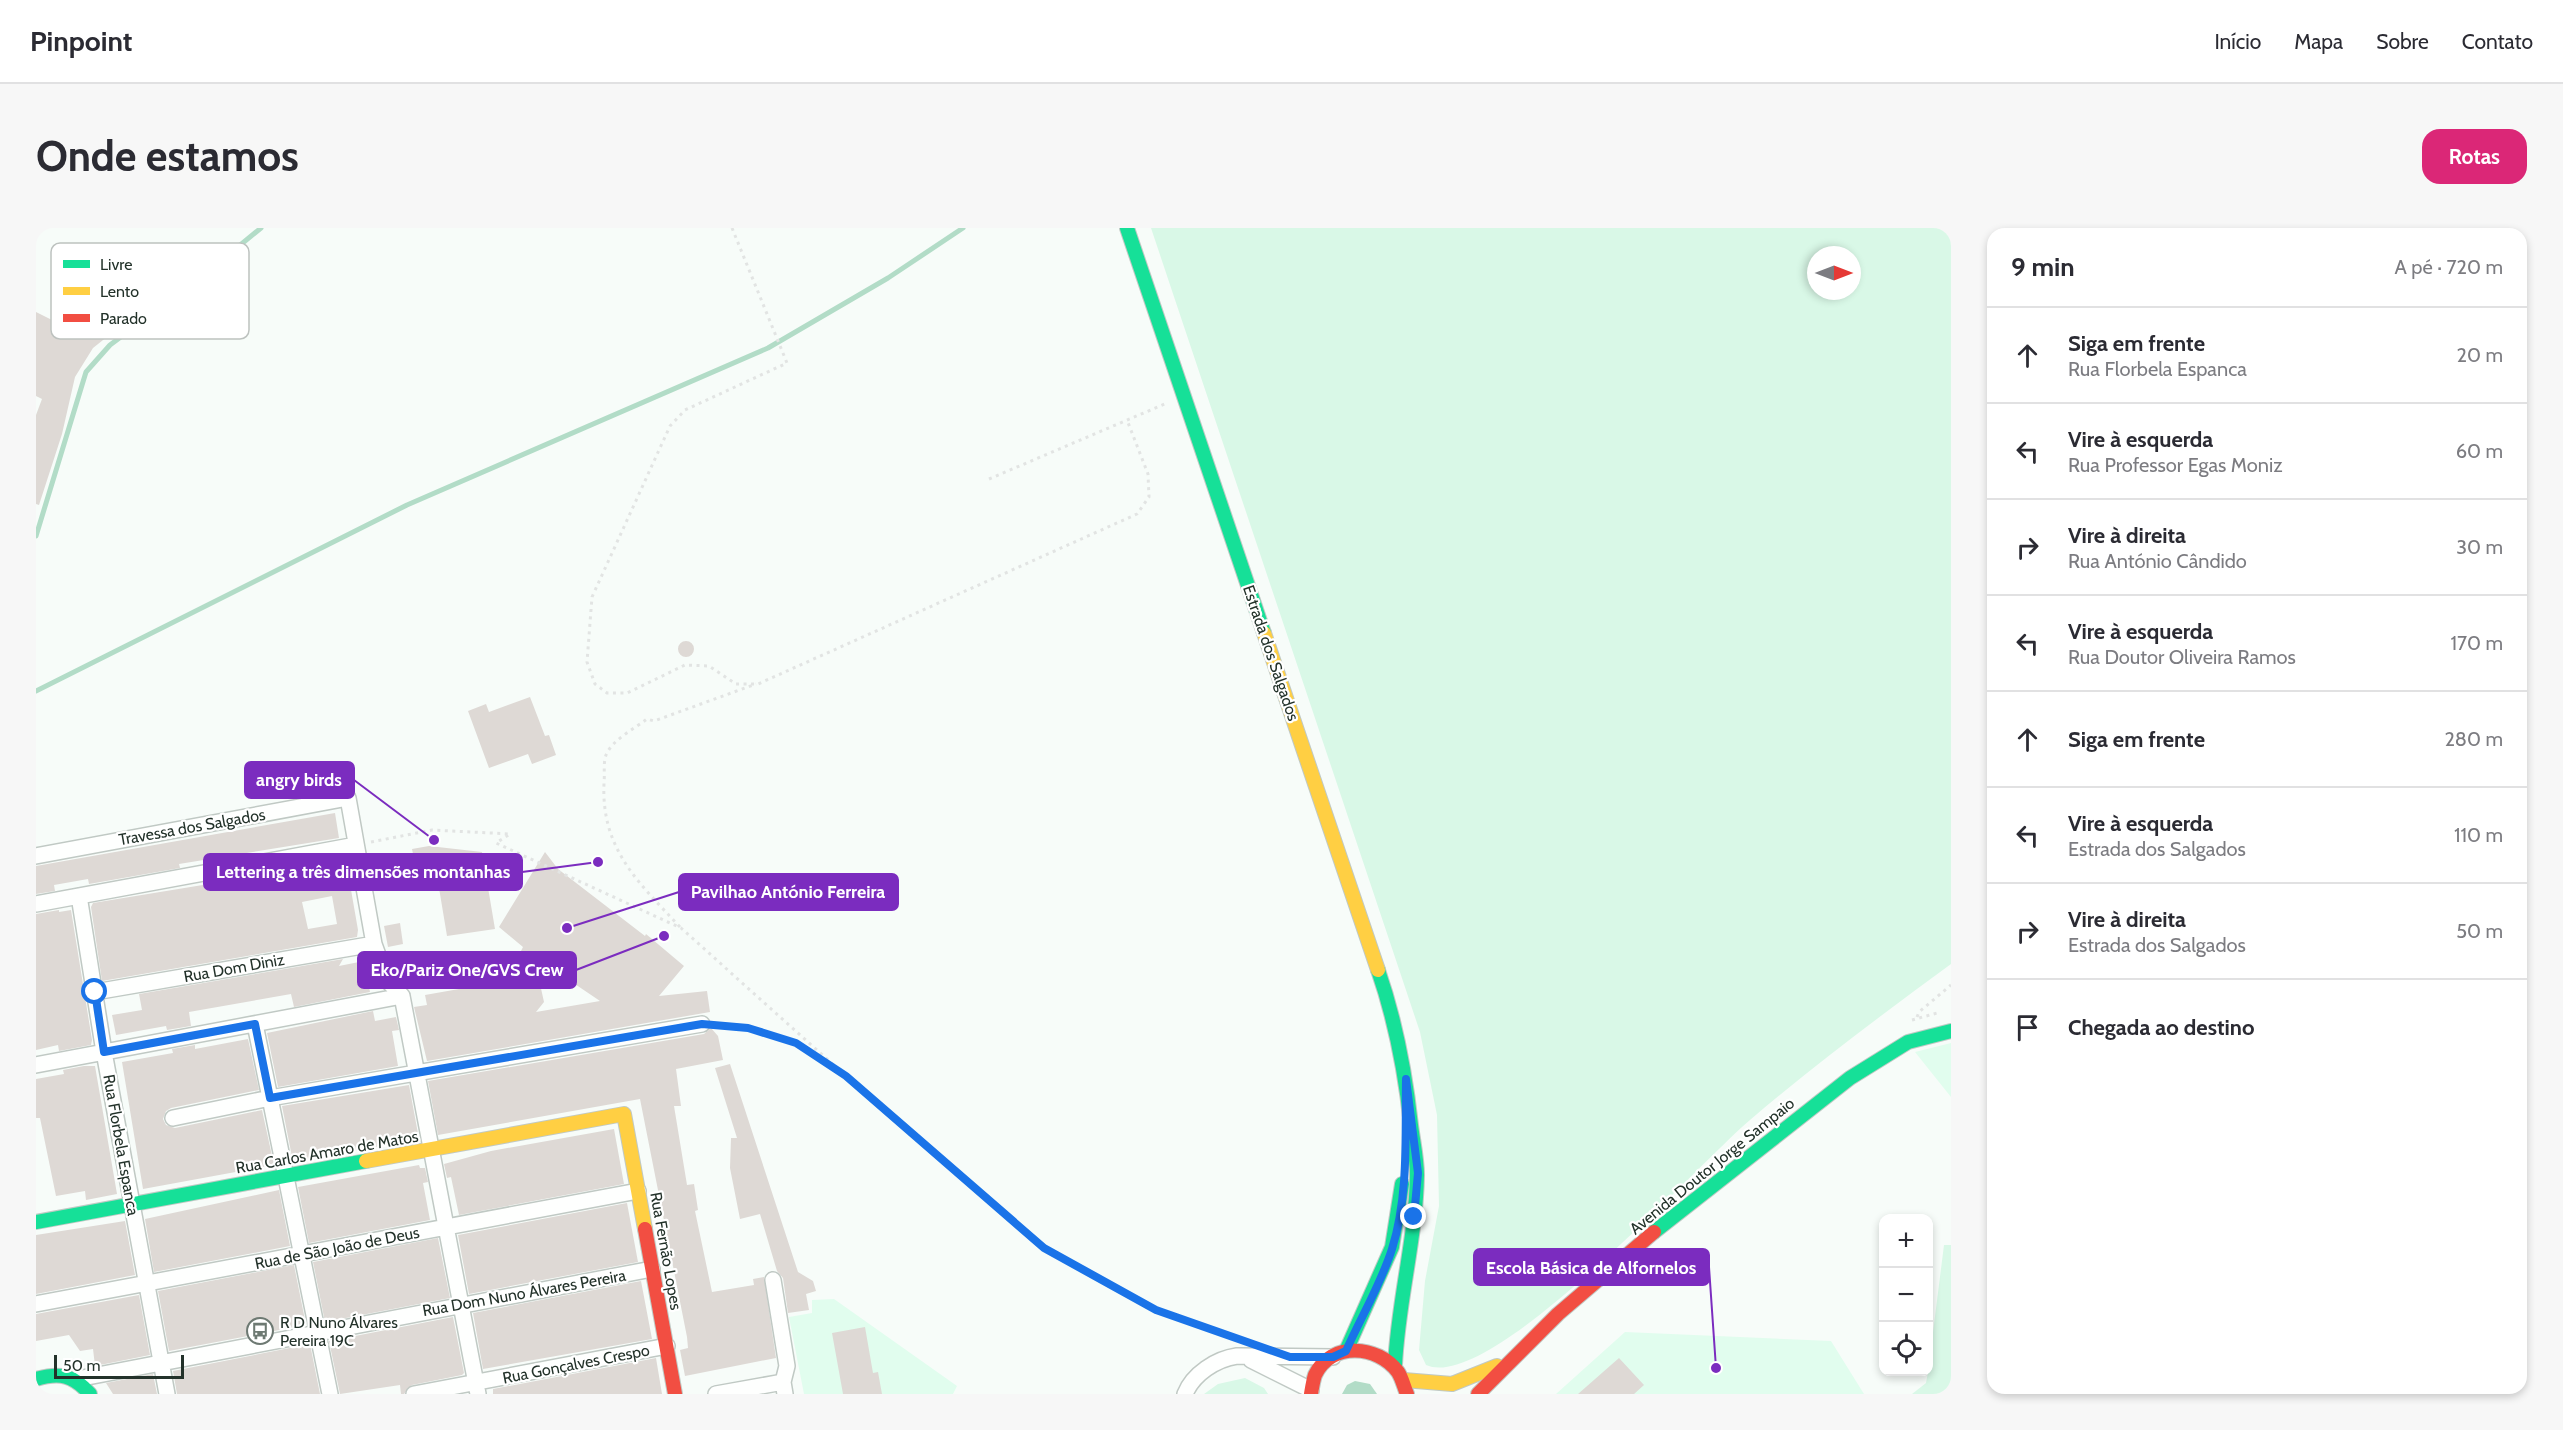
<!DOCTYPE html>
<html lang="pt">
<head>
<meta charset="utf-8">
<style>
	:root { --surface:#fff; --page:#f7f7f7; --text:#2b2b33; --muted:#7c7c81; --line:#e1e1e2; --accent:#db2777 }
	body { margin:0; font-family:Cabin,sans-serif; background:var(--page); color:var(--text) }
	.controls { position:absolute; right:18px; bottom:18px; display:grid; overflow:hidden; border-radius:12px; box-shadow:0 3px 9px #0003 }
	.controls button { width:54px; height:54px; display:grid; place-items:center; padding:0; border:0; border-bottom:2px solid var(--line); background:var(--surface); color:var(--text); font:30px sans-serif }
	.compass { position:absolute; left:1771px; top:18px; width:54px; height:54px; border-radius:50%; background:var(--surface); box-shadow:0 3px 9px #0003; rotate:90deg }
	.scale { position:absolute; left:18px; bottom:15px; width:130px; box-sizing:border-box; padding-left:6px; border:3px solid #23322a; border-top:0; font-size:16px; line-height:21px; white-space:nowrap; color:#23322a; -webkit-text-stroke:4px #fff; paint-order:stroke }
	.stop { position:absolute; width:18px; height:18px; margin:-14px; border:4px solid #1a73e8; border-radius:50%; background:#fff }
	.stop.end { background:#1a73e8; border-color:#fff; box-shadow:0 2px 6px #0008 }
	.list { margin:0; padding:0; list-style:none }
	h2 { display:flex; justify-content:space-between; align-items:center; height:78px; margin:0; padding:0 24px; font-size:26px }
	h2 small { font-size:20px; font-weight:400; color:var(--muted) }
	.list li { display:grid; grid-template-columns:39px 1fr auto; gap:18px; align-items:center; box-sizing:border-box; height:96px; padding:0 24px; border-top:2px solid var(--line) }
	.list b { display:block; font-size:22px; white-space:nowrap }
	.list p { margin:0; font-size:20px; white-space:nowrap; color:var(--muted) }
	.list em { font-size:20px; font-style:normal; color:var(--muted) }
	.icon { flex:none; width:33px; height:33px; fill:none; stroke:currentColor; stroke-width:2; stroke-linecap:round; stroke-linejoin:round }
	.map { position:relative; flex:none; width:1915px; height:1166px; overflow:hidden; border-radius:18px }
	header { display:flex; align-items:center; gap:36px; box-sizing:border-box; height:84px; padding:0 30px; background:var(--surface); border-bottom:2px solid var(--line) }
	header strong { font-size:28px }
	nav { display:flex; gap:33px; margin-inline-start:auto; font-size:21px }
	.intro { display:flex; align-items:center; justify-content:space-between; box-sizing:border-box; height:144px; padding:0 36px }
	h1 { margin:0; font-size:42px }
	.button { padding:15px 27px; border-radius:18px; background:var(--accent); color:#fff; font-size:21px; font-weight:700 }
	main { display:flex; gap:36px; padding:0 36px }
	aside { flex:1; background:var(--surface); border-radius:18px; box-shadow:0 3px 9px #0003 }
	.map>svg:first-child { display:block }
	.built { fill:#e1fdee }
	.green { fill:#d9f8e7; fill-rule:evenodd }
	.water { fill:#b2dcc7 }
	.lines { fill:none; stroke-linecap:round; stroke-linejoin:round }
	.stream { stroke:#b2dcc7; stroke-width:5 }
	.building { fill:#ded9d5; fill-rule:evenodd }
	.street-casing { stroke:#c0c9c4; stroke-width:18 }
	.fast-casing { stroke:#c0c9c4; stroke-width:16 }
	.slow-casing { stroke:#c0c9c4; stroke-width:16 }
	.jam-casing { stroke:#c0c9c4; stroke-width:16 }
	.path { stroke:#e2e4e3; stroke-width:3; stroke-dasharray:3 4.5; stroke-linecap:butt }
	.street { stroke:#fefffe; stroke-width:15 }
	.fast { stroke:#16e098; stroke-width:14 }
	.slow { stroke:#ffcf43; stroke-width:14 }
	.jam { stroke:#f24e42; stroke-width:14 }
	.route { stroke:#1a73e8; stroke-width:8 }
	.labels { text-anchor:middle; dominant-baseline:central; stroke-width:4.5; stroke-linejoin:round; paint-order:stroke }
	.street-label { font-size:16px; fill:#23322a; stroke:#fff }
	.poi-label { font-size:16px; fill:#23322a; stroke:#fff; text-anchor:start }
	.key { fill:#fff; stroke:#bdc2bf; stroke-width:1.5 }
	.key-label { font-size:16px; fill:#23322a }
	.leader { fill:none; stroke:#7b2cbf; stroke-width:2 }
	.callout-dot { fill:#7b2cbf; stroke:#fff; stroke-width:2 }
	.callout { fill:#7b2cbf; stroke:#7b2cbf; stroke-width:2 }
	.callout-label { font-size:18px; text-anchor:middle; font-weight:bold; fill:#fff }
</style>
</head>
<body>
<header>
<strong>Pinpoint</strong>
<nav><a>Início</a><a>Mapa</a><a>Sobre</a><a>Contato</a></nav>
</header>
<div class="intro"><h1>Onde estamos</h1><a class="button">Rotas</a></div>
<main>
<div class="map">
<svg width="1915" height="1166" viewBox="0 0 1915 1166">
	<rect width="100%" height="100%" fill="#f7fcf9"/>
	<path class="built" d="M1915 815V869L1879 824Z
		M798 1071 921 1158 917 1166H768L753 1089 776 1085V1072Z
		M1589 1104 1795 1113 1828 1166H1520Z"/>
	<path class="green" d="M1115 0H1915V736C1847 786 1778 837 1714 892 1661 937 1455 1166 1390 1137L1383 1122 1389 1053 1403 978 1401 887 1384 804ZM1780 27H1816V63H1780Z
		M1908 1017H1915V1166H1876L1890 1155 1892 1144Z
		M1209 1150 1228 1160 1232 1166H1168L1182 1156Z"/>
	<path class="water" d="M1319 1153 1334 1156 1341 1166H1306L1311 1157Z"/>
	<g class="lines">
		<path class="stream" d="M0 308 50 144 74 117 164 50 225 0
			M0 463 371 277 732 120 852 50 927 0"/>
	</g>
	<path class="building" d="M77 43 116 73 57 120 39 149 26 206 3 277 0 276V187L6 171 0 168V84L36 102Z
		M642 421a8 8 0 1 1 16 0a8 8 0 1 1-16 0Z
		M494 469 509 508 513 507 520 527 496 536 492 526 453 540 432 483 450 476 453 484Z
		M299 585 303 610 143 636 144 640 53 656 52 651 18 657 19 663 0 666V638Z
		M393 618 446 624 459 701 411 708 401 648 382 651 376 621Z
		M509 624 522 641 609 708 610 706 648 738 623 768 671 763 674 784 391 833 378 779 391 777 389 767 502 747 508 774 500 784 564 773 527 748 524 752 484 725 487 719 463 699Z
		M307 629V633H310L322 702 321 709 66 753 55 679 57 675 288 637 287 633ZM296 668 301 696 272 701 266 674Z
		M23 682V684L35 682 56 812 55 817 23 823 22 817 0 822V686Z
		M364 695 367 716 352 719 348 698Z
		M307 731 303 738 328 733 334 764 258 779 255 766 153 784 155 798 131 802 130 798 80 807 76 787 106 782 103 766Z
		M337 783 339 793 360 789 363 802 356 803 362 838 242 859 231 805Z
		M675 800 682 808 687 832 640 841 645 878H638L651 957 658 956 662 982 659 983 676 1064 718 1057 717 1051 728 1049 740 1130 649 1148 644 1122 652 1120 651 1109 604 871 402 907 392 853 668 806Z
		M212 811 223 862 135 880 130 883 127 891 130 897 139 900 226 882 238 937 107 961 86 834 137 825 136 821 159 817V821Z
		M694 836 762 1044 777 1053 780 1063 770 1066 773 1082 752 1085 747 1050 741 1043 724 986 704 991 694 940 695 910H701L679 840Z
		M48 838H59L81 966 50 972 49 963 20 968 4 890H0V851L28 846 27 842Z
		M373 857 383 911 257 934 246 878Z
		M578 901 588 956 423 987 415 949 411 950 408 936 455 923Z
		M383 937 384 940H389L392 954 387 955 394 992 273 1015 262 959Z
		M243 962 254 1018 118 1044 109 991Z
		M591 975 602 1034 433 1066 422 1007Z
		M89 993 99 1047 0 1066V1007Z
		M402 1010 414 1070 289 1094 277 1034Z
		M258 1037 270 1097 133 1123 122 1063Z
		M605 1053 616 1111 447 1141 437 1085Z
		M103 1067 114 1127 59 1138 57 1121 44 1123 33 1107 0 1113V1086Z
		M417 1089 428 1145 426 1147 376 1157 368 1166H365L364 1157 304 1166 293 1113Z
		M829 1099 837 1145 842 1144 846 1166H807L796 1105Z
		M274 1116 284 1166H141L137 1143Z
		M620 1130 626 1166H457V1161Z
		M1583 1130 1608 1157 1598 1166H1542Z
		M117 1146 121 1166H77L70 1155Z"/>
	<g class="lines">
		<defs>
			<path id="street" d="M0 628 312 570 338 716 351 752 366 768
				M43 668 68 824 131 1166
				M0 676 320 617
				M59 764 338 716
				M366 768 442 1166
				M219 796 294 1166
				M0 837 366 768
				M137 890 234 870 666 796
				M737 1052 751 1138 747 1154
				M0 1076 602 963
				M1215 1132 1275 1162
				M41 1151 616 1041
				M378 1166 631 1118
				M680 1166 747 1154 749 1166
				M1149 1166C1157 1146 1180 1131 1201 1128L1297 1129"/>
			<path id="fast" d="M1091 0 1228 405
				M1342 742C1360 794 1369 842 1375 897 1377 913 1381 931 1381 947 1380 1011 1362 1073 1359 1137
				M0 994 330 933
				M1618 1004 1814 850 1872 814 1915 803
				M1310 1123 1356 1019 1366 956
				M0 1151C24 1144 37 1147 54 1166"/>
			<path id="slow" d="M1228 405 1342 742
				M330 933 588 886 609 1001
				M1368 1152 1416 1156 1461 1138"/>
			<path id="jam" d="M609 1001 639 1166
				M1275 1166C1276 1160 1277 1153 1279 1147 1295 1113 1342 1117 1362 1144 1366 1150 1368 1159 1371 1166
				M1442 1166 1522 1086 1618 1004"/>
		</defs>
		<use href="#street" class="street-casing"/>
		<use href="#fast" class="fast-casing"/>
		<use href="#slow" class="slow-casing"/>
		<use href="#jam" class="jam-casing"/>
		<path class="path" d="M696 0 751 135 649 182 634 198 556 369 551 434 559 456 571 465H591L649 437 673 438 700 456H722L1101 286 1113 269 1112 246 1091 192
			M0 4 2 0
			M953 251 1131 175
			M335 614 396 602 474 606 460 615 645 700 802 841
			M644 699C602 654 565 621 568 555 569 547 567 535 570 527 576 512 598 501 611 491L618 493 720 456
			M1881 789 1883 784 1915 757
			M1876 792 1901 785
			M681 797 712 800 760 815 810 848 1008 1020 1120 1082 1204 1111"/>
		<use href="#street" class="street"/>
		<use href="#fast" class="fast"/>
		<use href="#slow" class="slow"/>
		<use href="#jam" class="jam"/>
	</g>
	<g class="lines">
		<path class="route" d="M59 764 68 824 219 796 234 870 666 796 712 800 760 815 810 848 1008 1020 1120 1082 1254 1129H1297L1310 1123C1325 1089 1345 1056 1356 1021 1373 967 1369 907 1370 851L1382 945 1378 989"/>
	</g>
	<defs>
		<symbol id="bus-ring" viewBox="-11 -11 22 22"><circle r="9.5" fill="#fff" stroke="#6d7972" stroke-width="1.5"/><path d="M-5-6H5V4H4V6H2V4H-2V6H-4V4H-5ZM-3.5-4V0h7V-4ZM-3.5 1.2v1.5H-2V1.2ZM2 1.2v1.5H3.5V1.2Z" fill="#6d7972"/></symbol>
	</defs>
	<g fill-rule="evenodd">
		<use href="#bus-ring" x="209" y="1088" width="30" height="30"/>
	</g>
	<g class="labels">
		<g class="street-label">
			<text transform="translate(1235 425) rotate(71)">Estrada dos Salgados</text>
			<text transform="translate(156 599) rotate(-10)">Travessa dos Salgados</text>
			<text transform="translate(198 740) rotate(-10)">Rua Dom Diniz</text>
			<text transform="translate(85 917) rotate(80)">Rua Florbela Espanca</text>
			<text transform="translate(291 924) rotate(-10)">Rua Carlos Amaro de Matos</text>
			<text transform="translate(1676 938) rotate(-39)">Avenida Doutor Jorge Sampaio</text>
			<text transform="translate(301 1020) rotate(-11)">Rua de São João de Deus</text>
			<text transform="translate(630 1023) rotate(80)">Rua Fernão Lopes</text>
			<text transform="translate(488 1065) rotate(-10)">Rua Dom Nuno Álvares Pereira</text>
			<text transform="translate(540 1136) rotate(-11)">Rua Gonçalves Crespo</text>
		</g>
		<g class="poi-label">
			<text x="244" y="1094">R D Nuno Álvares<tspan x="244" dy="18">Pereira 19C</tspan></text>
		</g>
	</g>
	<rect x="15" y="15" width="198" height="96" rx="9" class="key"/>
	<rect x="27" y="32" width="27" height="8" fill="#16e098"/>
	<rect x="27" y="59" width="27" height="8" fill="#ffcf43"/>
	<rect x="27" y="86" width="27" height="8" fill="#f24e42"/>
	<g class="key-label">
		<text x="64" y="42">Livre</text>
		<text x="64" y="69">Lento</text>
		<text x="64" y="96">Parado</text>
	</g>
	<path class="leader" d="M398 612L318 552M562 634L486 644M531 700L643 664M628 708L540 742M1680 1140L1673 1039"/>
	<g class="callout-dot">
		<circle cx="398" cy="612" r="6"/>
		<circle cx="562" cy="634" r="6"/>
		<circle cx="531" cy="700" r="6"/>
		<circle cx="628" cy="708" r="6"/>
		<circle cx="1680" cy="1140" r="6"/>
	</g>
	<g class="callout">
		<rect x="209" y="534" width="109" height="36" rx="6"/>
		<rect x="168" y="626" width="318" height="36" rx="6"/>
		<rect x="643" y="646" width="219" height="36" rx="6"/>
		<rect x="322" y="724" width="218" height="36" rx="6"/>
		<rect x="1438" y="1021" width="235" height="36" rx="6"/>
	</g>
	<g class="callout-label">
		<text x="263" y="558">angry birds</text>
		<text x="327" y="650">Lettering a três dimensões montanhas</text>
		<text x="752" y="670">Pavilhao António Ferreira</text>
		<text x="431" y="748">Eko/Pariz One/GVS Crew</text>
		<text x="1555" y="1046">Escola Básica de Alfornelos</text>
	</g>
</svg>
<div class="controls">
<button>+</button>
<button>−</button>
<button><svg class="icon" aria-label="locate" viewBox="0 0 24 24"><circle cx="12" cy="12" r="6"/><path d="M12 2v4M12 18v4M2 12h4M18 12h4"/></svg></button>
</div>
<svg class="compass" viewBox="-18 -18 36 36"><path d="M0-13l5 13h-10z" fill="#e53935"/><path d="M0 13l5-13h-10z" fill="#7c7c81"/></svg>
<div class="scale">50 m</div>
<div class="stop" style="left:59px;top:764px"></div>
<div class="stop end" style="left:1378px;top:989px"></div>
</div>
<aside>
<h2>9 min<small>A pé · 720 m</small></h2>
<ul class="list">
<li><svg class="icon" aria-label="ahead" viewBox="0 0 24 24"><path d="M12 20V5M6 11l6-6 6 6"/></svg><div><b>Siga em frente</b><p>Rua Florbela Espanca</p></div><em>20 m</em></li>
<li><svg class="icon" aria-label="left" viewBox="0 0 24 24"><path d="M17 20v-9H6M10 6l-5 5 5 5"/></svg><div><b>Vire à esquerda</b><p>Rua Professor Egas Moniz</p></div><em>60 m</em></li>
<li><svg class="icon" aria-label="right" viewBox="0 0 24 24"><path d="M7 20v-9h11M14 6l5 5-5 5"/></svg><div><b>Vire à direita</b><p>Rua António Cândido</p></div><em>30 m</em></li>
<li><svg class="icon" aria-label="left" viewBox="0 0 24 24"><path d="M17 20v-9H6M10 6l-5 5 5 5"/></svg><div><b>Vire à esquerda</b><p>Rua Doutor Oliveira Ramos</p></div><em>170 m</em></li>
<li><svg class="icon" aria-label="ahead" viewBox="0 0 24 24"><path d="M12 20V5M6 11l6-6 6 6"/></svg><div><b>Siga em frente</b></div><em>280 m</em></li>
<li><svg class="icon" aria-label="left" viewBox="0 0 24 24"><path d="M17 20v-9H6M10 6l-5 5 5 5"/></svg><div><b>Vire à esquerda</b><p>Estrada dos Salgados</p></div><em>110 m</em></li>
<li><svg class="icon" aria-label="right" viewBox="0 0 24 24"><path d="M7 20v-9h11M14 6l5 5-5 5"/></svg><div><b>Vire à direita</b><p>Estrada dos Salgados</p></div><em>50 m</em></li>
<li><svg class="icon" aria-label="arrive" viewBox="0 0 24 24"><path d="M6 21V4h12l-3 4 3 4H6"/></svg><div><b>Chegada ao destino</b></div></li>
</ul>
</aside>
</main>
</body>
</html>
